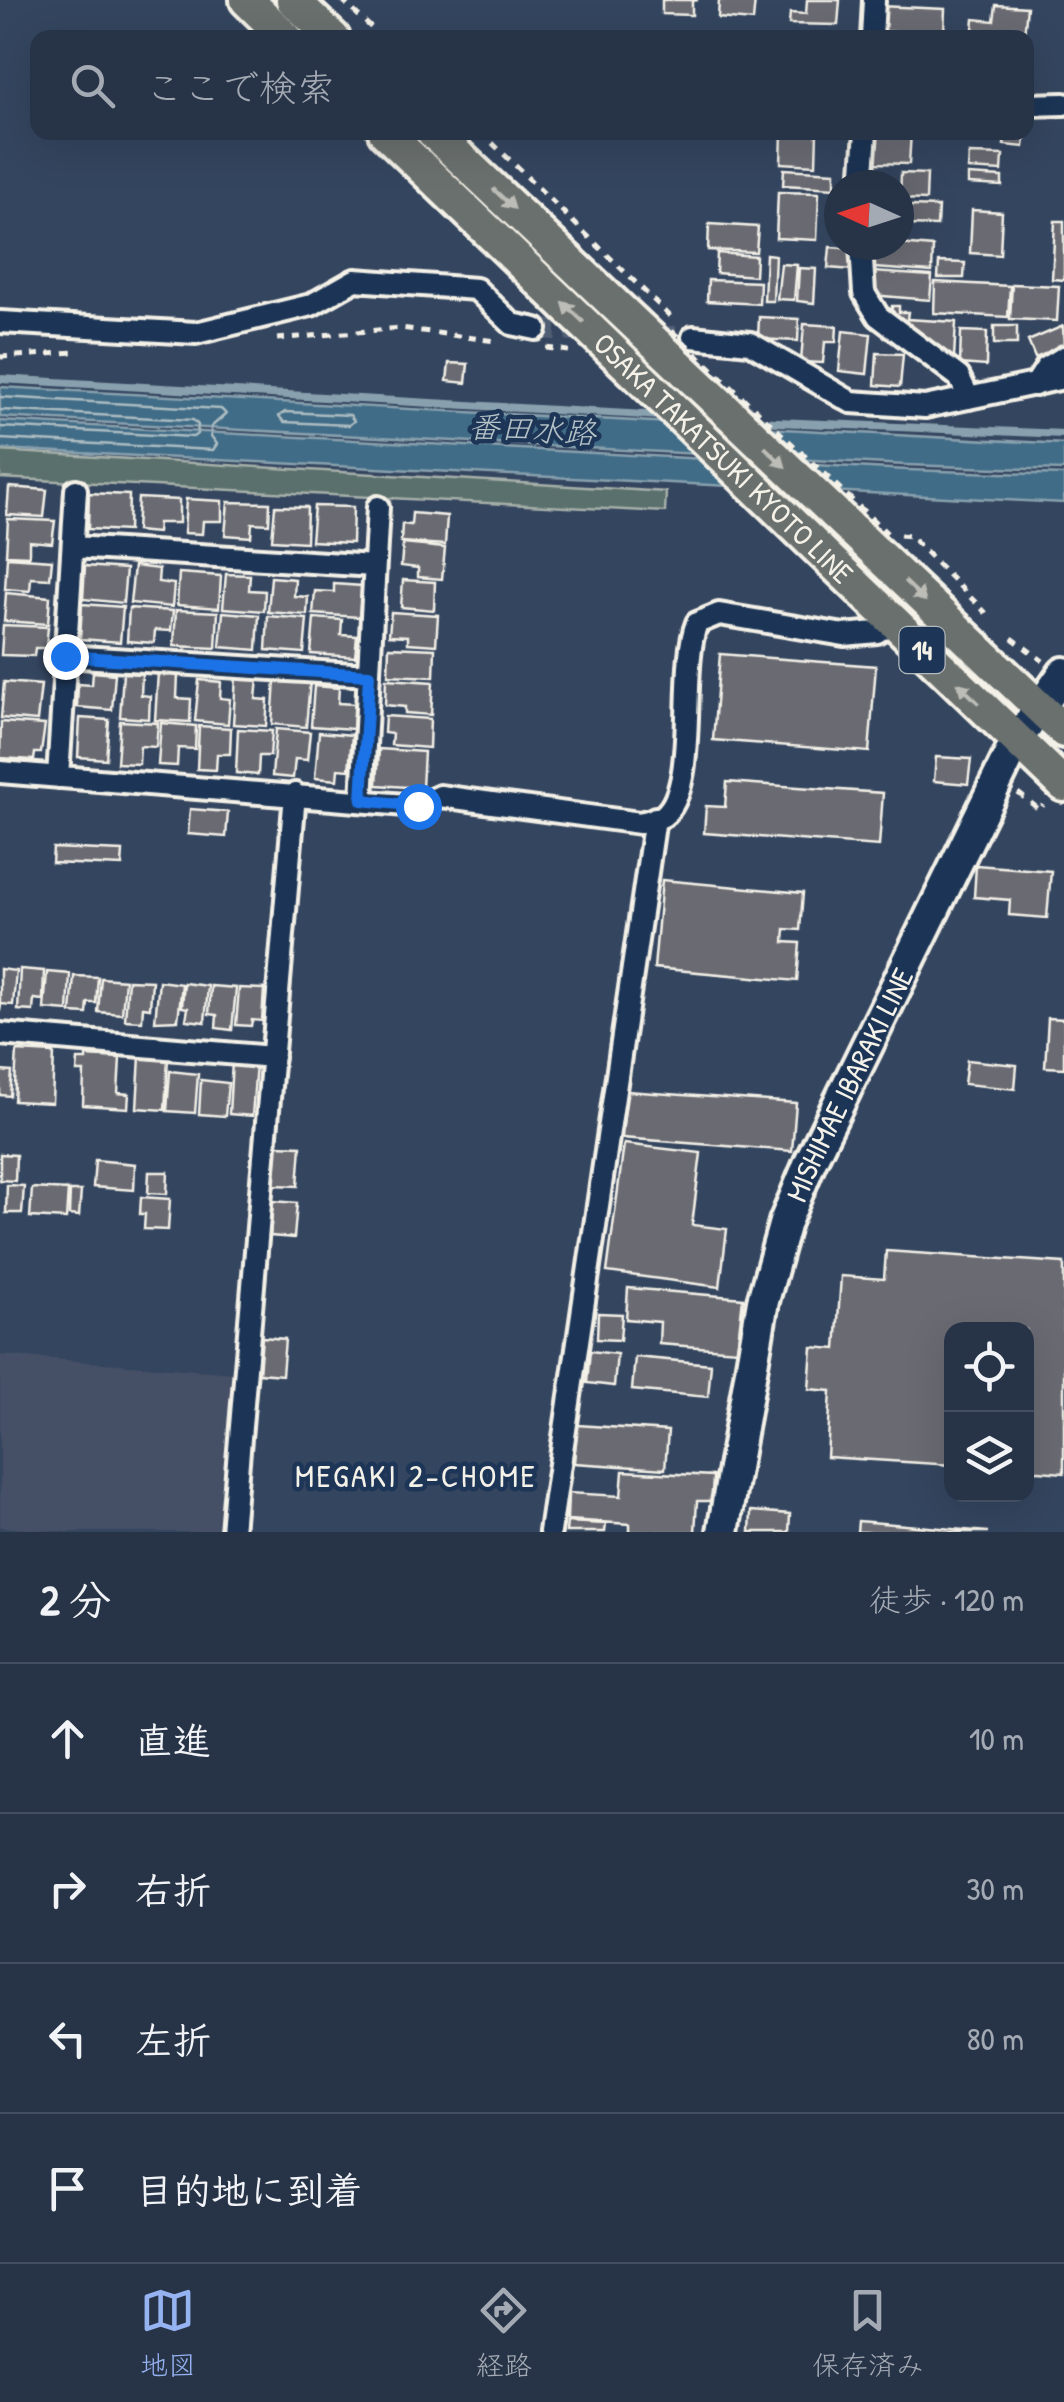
<!DOCTYPE html>
<html lang="ja">
<head>
<meta charset="utf-8">
<style>
	:root { --surface:#273447; --page:#333f52; --text:#f1f3f6; --muted:#a4aab4; --line:#434f60; --accent:#95b2f1 }
	body { margin:0; font-family:"Patrick Hand","Klee One",sans-serif; background:var(--page); color:var(--text) }
	.controls { position:absolute; right:30px; bottom:30px; display:grid; overflow:hidden; border-radius:20px; box-shadow:0 10px 40px #0002 }
	.controls button { width:90px; height:90px; display:grid; place-items:center; padding:0; border:0; border-bottom:2px solid var(--line); background:var(--surface); color:var(--text); font:50px sans-serif }
	.compass { position:absolute; left:824px; top:170px; width:90px; height:90px; border-radius:50%; background:var(--surface); box-shadow:0 10px 40px #0002; rotate:273deg }
	.stop { position:absolute; width:30px; height:30px; margin:-22px; border:8px solid #1a73e8; border-radius:50%; background:#fff }
	.stop.end { background:#1a73e8; border-color:#fff; box-shadow:0 2px 10px #0008 }
	.list { margin:0; padding:0; list-style:none }
	h2 { display:flex; justify-content:space-between; align-items:center; height:130px; margin:0; padding:0 40px; font-size:42px }
	h2 small { font-size:32px; font-weight:400; color:var(--muted) }
	.list li { display:grid; grid-template-columns:65px 1fr auto; gap:30px; align-items:center; box-sizing:border-box; height:150px; padding:0 40px; border-top:2px solid var(--line) }
	.list b { display:block; font-size:38px; white-space:nowrap }
	.list em { font-size:32px; font-style:normal; color:var(--muted) }
	.icon { flex:none; width:55px; height:55px; fill:none; stroke:currentColor; stroke-width:2; stroke-linecap:round; stroke-linejoin:round }
	.map { position:relative; flex:none; width:1064px; height:1532px; overflow:hidden }
	.search { position:absolute; background:var(--surface); box-shadow:0 10px 40px #0002; left:30px; right:30px; top:30px; height:110px; display:flex; align-items:center; gap:25px; box-sizing:border-box; padding:0 35px; border-radius:20px; color:var(--muted); font-size:38px }
	.sheet { height:730px; background:var(--surface) }
	nav { display:flex; justify-content:space-around; align-items:center; box-sizing:border-box; height:140px; border-top:2px solid var(--line); background:var(--surface); font-size:28px; color:var(--muted) }
	nav a { display:grid; justify-items:center; gap:5px }
	nav .on { color:var(--accent) }
	.map>svg:first-child { display:block }
	.built { fill:#445065 }
	.green { fill:#5a706c; stroke:#a7b0aa; stroke-width:2.5 }
	.water { fill:#416c87; stroke:#89a1ae; stroke-width:2.5 }
	.lines { fill:none; stroke-linecap:round; stroke-linejoin:round }
	.shore { stroke:#acbcc1; stroke-width:2.5 }
	.stream { stroke:#89a1ae; stroke-width:8 }
	.building { fill:#6a6a73; stroke:#f4f1e8; stroke-width:2.5 }
	.minor-tunnel { stroke:#515f74; stroke-width:20; stroke-dasharray:20 10; stroke-linecap:butt }
	.minor-casing { stroke:#f4f1e8; stroke-width:28 }
	.secondary-casing { stroke:#f4f1e8; stroke-width:38 }
	.primary-casing { stroke:#f4f1e8; stroke-width:40 }
	.path { stroke:#f4f1e8; stroke-width:5; stroke-dasharray:8 8; stroke-linecap:butt }
	.minor { stroke:#1d3557; stroke-width:20 }
	.secondary { stroke:#1d3557; stroke-width:30 }
	.primary { stroke:#6b706d; stroke-width:32 }
	.path-bridge { stroke:#f4f1e8; stroke-width:5; stroke-dasharray:8 8; stroke-linecap:butt }
	.oneway { fill:#bdbdb7 }
	.route { stroke:#1a73e8; stroke-width:12 }
	.labels { text-anchor:middle; dominant-baseline:central; stroke-width:9; stroke-linejoin:round; paint-order:stroke }
	.shield { fill:#1d3557; stroke:#b4b9bc; stroke-width:2.5 }
	.shield-label { font-size:28px; font-weight:bold; fill:#f4f1e8 }
	.street-label { font-size:30px; fill:#f4f1e8; stroke:#1d3557 }
	.water-label { font-size:32px; font-style:italic; fill:#b5c2c6; stroke:#1d3557 }
	.neighbourhood-label { font-size:32px; letter-spacing:2.5px; fill:#f4f1e8; stroke:#1d3557 }
</style>
</head>
<body>
<div class="map">
<svg width="1064" height="1532" viewBox="0 0 1064 1532">
	<rect width="100%" height="100%" fill="#34455f"/>
	<filter id="ink" filterUnits="userSpaceOnUse"><feTurbulence type="fractalNoise" baseFrequency=".01" numOctaves="2"/><feDisplacementMap in="SourceGraphic" scale="20" xChannelSelector="R" yChannelSelector="G"/><feConvolveMatrix kernelMatrix="1 2 1 2 8 2 1 2 1" color-interpolation-filters="sRGB"/></filter>
	<g filter="url(#ink)">
		<path class="built" d="M0 1355 235 1373 220 1532H68L0 1527Z"/>
		<path class="green" d="M0 451 666 492 665 512 0 478Z"/>
		<path class="water" d="M0 387 1064 444V470L906 465 0 417Z
			M0 421 908 470 1064 475V503L0 449Z"/>
		<g class="lines">
			<path class="shore" d="M0 397 221 409 226 414 211 427V436L217 444 213 450 0 439
				M0 410 193 420 198 425 197 434 193 437 0 427
				M285 412 350 415 354 421 349 425 284 422 279 416Z"/>
			<path class="stream" d="M0 379 664 416
				M753 421 1064 434"/>
		</g>
		<path class="building" d="M662 0H698L692 1V15L662 14Z
			M719 0H755L753 21 718 18Z
			M807 0H840L838 25 789 24 790 13 806 14Z
			M996 5 1027 7 1024 36 972 38 974 19 994 21Z
			M879 6 945 9 944 35 878 31Z
			M782 132H817L816 165 781 163Z
			M876 132H911L909 164 875 163Z
			M1005 132H1026L1024 147 1004 145Z
			M969 154 1003 155 1002 171 968 169Z
			M784 169 835 172V188L783 185Z
			M901 173 927 174 926 200 900 199Z
			M968 175 1002 177V186L968 184Z
			M778 192 819 193 817 240 776 238Z
			M910 206 938 207 937 226 909 225Z
			M972 210 1002 212 1000 255 970 253Z
			M1055 221H1064V280L1052 279Z
			M709 224 758 227 756 252 708 250Z
			M899 244 933 247 932 272 874 268 875 245Z
			M830 247 854 249 853 270 828 268Z
			M717 253 756 256 755 276 716 273Z
			M766 254 775 255 773 301H764Z
			M939 262 965 263 964 278H938Z
			M781 264 797 265 794 300 777 299Z
			M799 268 816 269 814 303 797 301Z
			M873 272 932 276 930 300 871 295Z
			M708 280 760 282 759 304 707 301Z
			M935 282 1010 286 1008 317 934 313Z
			M1012 284 1059 286 1057 321 1010 319Z
			M892 306H899V312H908L907 319 956 322 954 358 936 356 930 350 931 342 916 341 891 320Z
			M759 317 799 319 798 341 758 339Z
			M804 324 837 326 836 342H825L823 363 801 362Z
			M994 326H1017V344H994Z
			M1063 326 1064 347 1035 358 1028 341Z
			M843 331 871 334 867 374 839 371Z
			M961 331 987 332 986 366 960 364Z
			M877 353 903 354 900 387 875 385Z
			M449 363 468 364 466 383 447 381Z
			M9 487 47 490 44 517 7 515Z
			M89 493 129 495 128 531 88 529Z
			M138 498 179 500V523H158L157 533 136 531Z
			M186 499 222 501V521H203L202 534 184 533Z
			M228 502 270 503 269 524 252 523 251 537 225 535Z
			M275 506 307 507 306 542 272 540Z
			M314 506 353 507 352 543 311 541Z
			M412 513 447 516 445 545 401 542 402 524 411 525Z
			M8 519 55 521 52 543 29 541V556L6 555Z
			M403 544 445 548 442 579 418 577V568L401 566Z
			M7 557 52 560 50 579 31 578 30 591 5 589Z
			M85 566 126 569 123 603 83 599Z
			M134 566 159 569 158 582 174 584 172 607 130 603Z
			M179 573 221 576 219 608 177 605Z
			M226 574 250 575 249 590 265 591 264 611 223 608Z
			M271 577 295 579 294 596 308 597 307 615 268 612Z
			M403 580 435 582 434 610 401 607Z
			M334 584 362 586 359 617 313 614 315 591 334 592Z
			M6 593 50 597 48 624 4 621Z
			M82 604 123 607 120 642 80 639Z
			M129 608 173 611 171 631 155 630 154 643 127 641Z
			M176 610 218 612 216 648 174 646Z
			M223 612 259 615 257 650 220 647Z
			M391 612 438 615 436 645 408 643V636L389 635Z
			M268 616 307 619 304 653 266 650Z
			M314 618 342 620 341 635 357 636 355 657 311 654Z
			M3 625 48 627 46 648H35L34 656 1 655Z
			M389 647 435 649 434 677 388 675Z
			M720 654 876 666 869 752 713 740Z
			M93 672 115 674 112 710 77 707 78 684 92 685Z
			M158 672 178 674 177 698 191 699 190 722 155 720Z
			M123 673 142 674 141 695 150 696 149 719 120 717Z
			M236 676 258 678 256 699 268 700 266 726 233 724Z
			M386 679 433 682 431 715 405 713V707L385 705Z
			M199 680 221 682 220 698 230 699 228 724 195 721Z
			M275 680 310 682 306 727 272 724Z
			M4 682 41 685 37 721 1 718Z
			M314 686 339 688 338 703 355 704 353 729 311 726Z
			M385 716 430 719 429 748 391 745 392 734 384 733Z
			M80 718 109 720 106 759 78 757Z
			M120 721 158 723 156 747 140 746 139 764 117 763Z
			M1 722 45 725 41 753H35L34 760 0 758Z
			M161 723 196 726 195 749 178 748 177 766 158 765Z
			M199 726 231 728 230 754H217L216 770 197 769Z
			M238 729 272 731 270 756H259L258 775 236 773Z
			M276 729 310 732 307 760 295 759 293 778 272 776Z
			M319 732 352 735 349 770 338 769 337 780 315 778Z
			M379 749 424 752 422 788 377 785Z
			M936 757 971 759 968 784 934 781Z
			M727 782 883 793 879 846 704 833 706 806 725 807Z
			M190 809 228 812 226 837 188 834Z
			M53 848 123 851 122 866 52 863Z
			M976 865 1051 871 1047 918 1009 915 1010 900 974 897Z
			M662 880 803 893 800 930 785 929 784 942 800 943 797 981 654 968Z
			M0 969 16 971 13 1005 1 1004 0 1011Z
			M20 969 44 971 43 1000 34 999 33 1011 18 1010Z
			M47 972 70 974 68 1011 44 1009Z
			M74 976 98 977 96 1003H88L87 1014 71 1013Z
			M101 978 125 980 122 1014 98 1012Z
			M128 980 152 981 150 1008 143 1007 142 1021 125 1020Z
			M159 981 182 984 178 1020 155 1021Z
			M184 983 208 986 205 1022 186 1020 188 1008 182 1007Z
			M211 986 236 988 232 1030 216 1028 217 1015 209 1014Z
			M239 988 264 989 262 1021 252 1020 251 1026 236 1025Z
			M1048 1018 1064 1019V1068L1045 1067Z
			M17 1051 54 1053 52 1103 14 1101Z
			M86 1056 120 1058 118 1093 129 1094 128 1108 83 1105 84 1072H77L78 1060H86Z
			M140 1056 168 1057 165 1110 137 1108Z
			M967 1060 1017 1065 1015 1089 964 1084Z
			M232 1061 256 1063 252 1116 229 1114Z
			M0 1071 12 1072 10 1096 0 1095Z
			M170 1071 198 1074 195 1113 167 1111Z
			M201 1080 228 1083 225 1116 199 1114Z
			M626 1091 796 1103 792 1151 622 1138Z
			M624 1144 701 1153 692 1225 727 1229 720 1287 607 1272Z
			M277 1145 301 1146 298 1186 274 1185Z
			M0 1154 16 1155 15 1181 0 1180Z
			M95 1160 135 1164 134 1190 93 1187Z
			M149 1172H168L167 1194 148 1193Z
			M7 1185 24 1186 22 1213H6Z
			M32 1188 68 1190 66 1219 30 1217Z
			M70 1191H81L79 1216 69 1215Z
			M141 1197 170 1199 168 1230 144 1229 145 1214H140Z
			M273 1201 297 1203 294 1238 270 1236Z
			M886 1251 1064 1263V1473L1026 1470V1330H952V1465L827 1457 831 1391 809 1389 812 1347 836 1349 841 1276 884 1279Z
			M628 1288 743 1298 737 1350 659 1344 660 1322 626 1319Z
			M598 1313 622 1314 620 1340 597 1339Z
			M262 1337 285 1339 282 1375 259 1373Z
			M590 1351 617 1354 614 1386 587 1383Z
			M635 1357 711 1364 708 1397 632 1390Z
			M577 1425 668 1431 665 1469 574 1463Z
			M623 1471 713 1476 712 1501H697L695 1532H630V1524L567 1520 568 1493 621 1496Z
			M751 1511 790 1514 789 1532H750Z
			M858 1521 988 1532H857Z
			M567 1522 606 1524 605 1532H566Z"/>
		<g class="lines">
			<path class="minor-tunnel" d="M536 329 693 337"/>
			<defs>
				<path id="minor" d="M872 38 874 0
					M1026 105 1064 104
					M862 185 866 132
					M861 245 864 293 878 316 959 377 969 398
					M0 322 196 333 311 305 355 280 476 289 512 324 536 329
					M693 337 750 343 851 402 925 407 1064 378
					M1035 385 1046 368 1064 357
					M73 547 374 566
					M65 656 369 675
					M0 772 418 806 440 796 640 823C646 821 658 819 663 816 700 788 678 669 697 623L719 614 844 635 877 632 893 622
					M58 777 76 490
					M362 800 378 507
					M0 1034 273 1057
					M232 1532 295 794
					M550 1532 655 818"/>
				<g id="secondary">
					<path id="s1" d="M723 1532 763 1301 785 1222 810 1162 1017 740 1064 673"/>
				</g>
				<g id="primary">
					<path d="M247 0 286 38"/>
					<path d="M293 0 333 38"/>
					<path id="s2" d="M385 132 1064 785"/>
					<path d="M433 132 1064 731"/>
				</g>
			</defs>
			<use href="#minor" class="minor-casing"/>
			<use href="#secondary" class="secondary-casing"/>
			<use href="#primary" class="primary-casing"/>
			<path class="path" d="M342 0 382 38
				M481 132 672 318
				M277 339 401 328 495 341
				M546 348 569 351
				M0 357 77 352
				M900 535 910 536 986 613
				M1012 638 1043 661
				M1018 793 1040 810 1043 805"/>
			<use href="#minor" class="minor"/>
			<use href="#secondary" class="secondary"/>
			<use href="#primary" class="primary"/>
			<path class="path-bridge" d="M672 331 887 533"/>
		</g>
		<defs><path id="oneway-solid" d="M-6-.8H1V-3.2L6.5 0L1 3.2V.8H-6Z" transform="scale(2.5)"/></defs>
		<g class="oneway">
			<use href="#oneway-solid" transform="translate(504 199) rotate(43)"/>
			<use href="#oneway-solid" transform="translate(573 312) rotate(-136)"/>
			<use href="#oneway-solid" transform="translate(775 457) rotate(44)"/>
			<use href="#oneway-solid" transform="translate(915 591) rotate(44)"/>
			<use href="#oneway-solid" transform="translate(968 693) rotate(-136)"/>
		</g>
	</g>
	<g class="lines" filter="url(#ink)">
		<path class="route" d="M65 656 369 675 362 800 418 806"/>
	</g>
	<g class="labels">
		<rect class="shield" x="899.5" y="627" width="45" height="46" rx="8"/>
		<g class="shield-label">
			<text x="922" y="650">14</text>
		</g>
		<g class="street-label">
			<text stroke="none"><textPath href="#s2" startOffset="470">OSAKA TAKATSUKI KYOTO LINE</textPath></text>
			<text stroke="none"><textPath href="#s1" startOffset="468">MISHIMAE IBARAKI LINE</textPath></text>
		</g>
		<g class="water-label">
			<text transform="translate(532 429) rotate(3)">番田水路</text>
		</g>
		<g class="neighbourhood-label">
			<text x="416" y="1475">MEGAKI 2-CHOME</text>
		</g>
	</g>
</svg>
<div class="controls">
<button><svg class="icon" aria-label="locate" viewBox="0 0 24 24"><circle cx="12" cy="12" r="6"/><path d="M12 2v4M12 18v4M2 12h4M18 12h4"/></svg></button>
<button><svg class="icon" aria-label="layers" viewBox="0 0 24 24"><path d="M12 4l9 5-9 5-9-5zM3 14l9 5 9-5"/></svg></button>
</div>
<svg class="compass" viewBox="-18 -18 36 36"><path d="M0-13l5 13h-10z" fill="#e53935"/><path d="M0 13l5-13h-10z" fill="#a4aab4"/></svg>
<div class="stop" style="left:418px;top:806px"></div>
<div class="stop end" style="left:65px;top:656px"></div>
<div class="search"><svg class="icon" aria-label="search" viewBox="0 0 24 24"><circle cx="10" cy="10" r="6"/><path d="M15 15l6 6"/></svg>ここで検索</div>
</div>
<section class="sheet">
<h2>2 分<small>徒歩 · 120 m</small></h2>
<ul class="list">
<li><svg class="icon" aria-label="ahead" viewBox="0 0 24 24"><path d="M12 20V5M6 11l6-6 6 6"/></svg><div><b>直進</b></div><em>10 m</em></li>
<li><svg class="icon" aria-label="right" viewBox="0 0 24 24"><path d="M7 20v-9h11M14 6l5 5-5 5"/></svg><div><b>右折</b></div><em>30 m</em></li>
<li><svg class="icon" aria-label="left" viewBox="0 0 24 24"><path d="M17 20v-9H6M10 6l-5 5 5 5"/></svg><div><b>左折</b></div><em>80 m</em></li>
<li><svg class="icon" aria-label="arrive" viewBox="0 0 24 24"><path d="M6 21V4h12l-3 4 3 4H6"/></svg><div><b>目的地に到着</b></div></li>
</ul>
</section>
<nav>
<a class="on"><svg class="icon" aria-label="map" viewBox="0 0 24 24"><path d="M3 6l6-2 6 2 6-2v14l-6 2-6-2-6 2zM9 4v14M15 6v14"/></svg>地図</a>
<a><svg class="icon" aria-label="directions" viewBox="0 0 24 24"><path d="M12 3l9 9-9 9-9-9zM9 14v-3h6M13 9l2 2-2 2"/></svg>経路</a>
<a><svg class="icon" aria-label="saved" viewBox="0 0 24 24"><path d="M7 4h10v16l-5-4-5 4z"/></svg>保存済み</a>
</nav>
</body>
</html>
